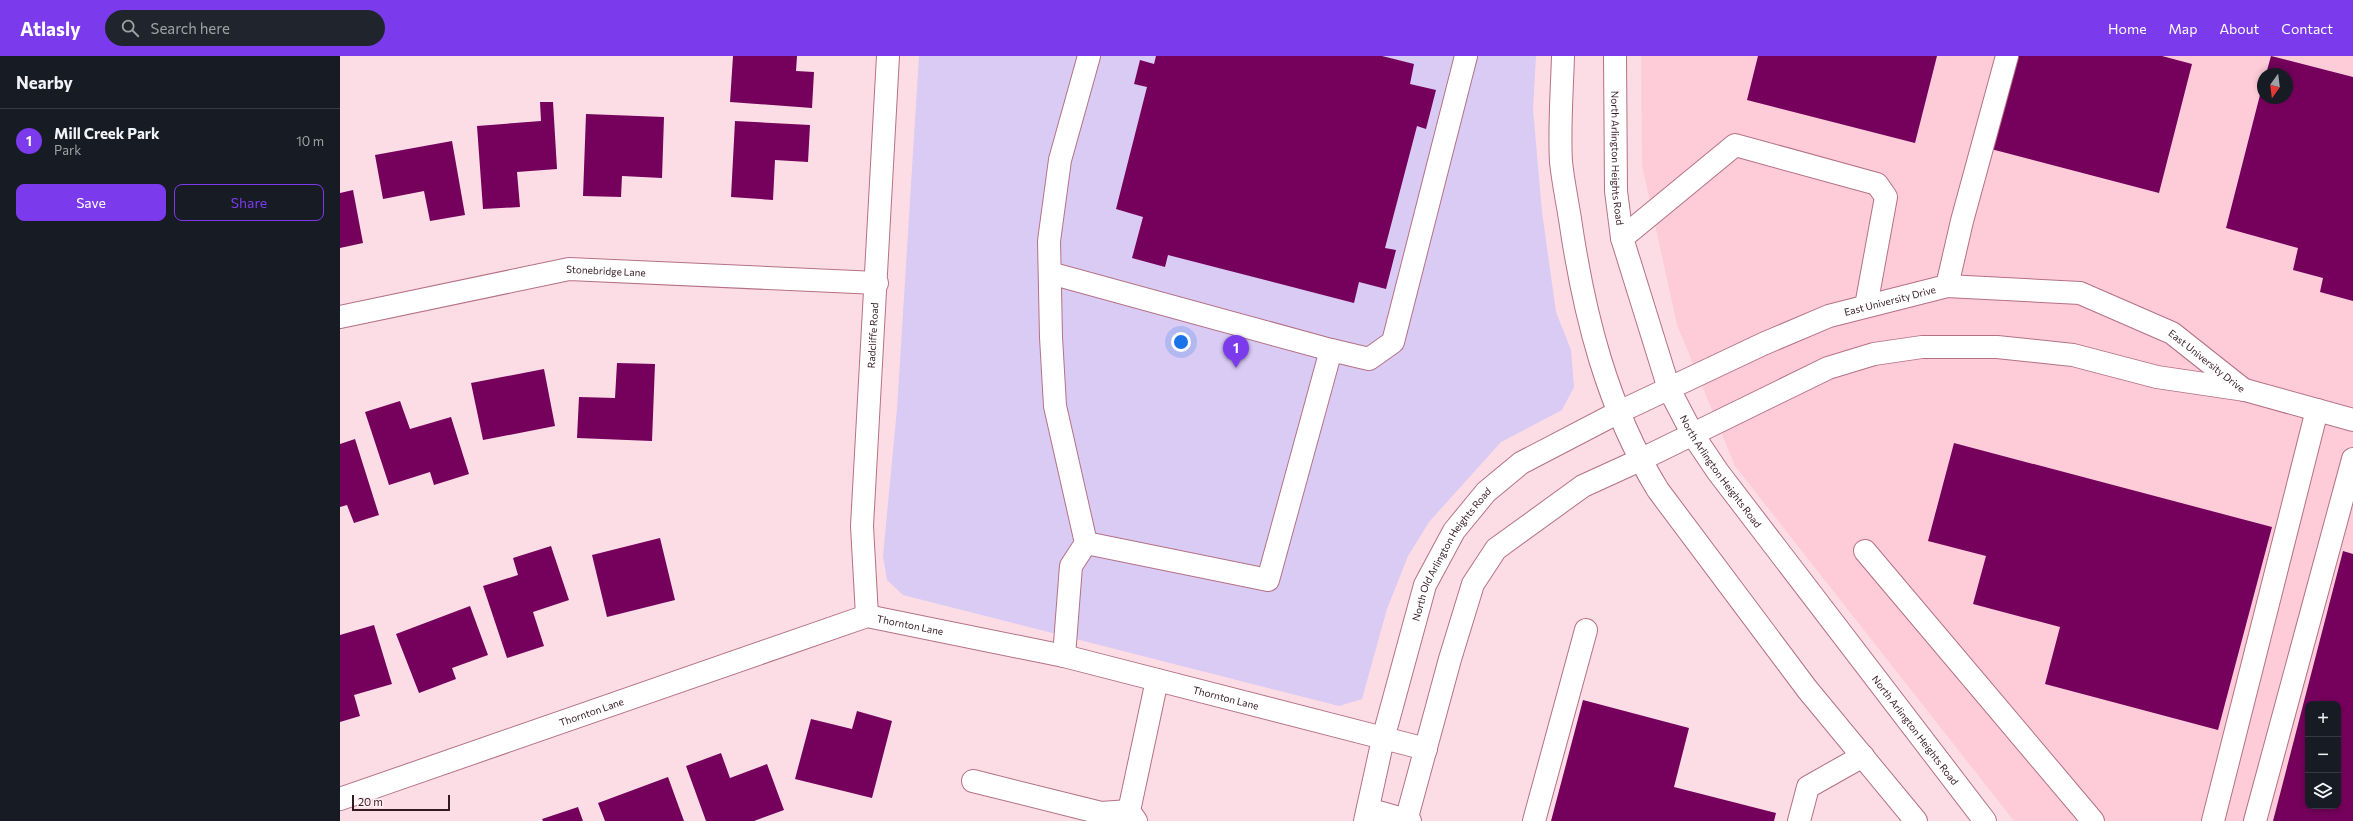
<!DOCTYPE html>
<html lang="en">
<head>
<meta charset="utf-8">
<style>
	:root { --surface:#171b24; --page:#20242c; --text:#f1f3f6; --muted:#9ea1a6; --line:#363941; --accent:#7c3aed }
	body { margin:0; font-family:Commissioner,sans-serif; background:var(--page); color:var(--text) }
	.controls { position:absolute; right:12px; bottom:12px; display:grid; overflow:hidden; border-radius:8px; box-shadow:0 2px 6px #0003 }
	.controls button { width:36px; height:36px; display:grid; place-items:center; padding:0; border:0; border-bottom:1px solid var(--line); background:var(--surface); color:var(--text); font:20px sans-serif }
	.compass { position:absolute; left:1917px; top:12px; width:36px; height:36px; border-radius:50%; background:var(--surface); box-shadow:0 2px 6px #0003; rotate:194deg }
	.scale { position:absolute; left:12px; bottom:10px; width:98px; box-sizing:border-box; padding-left:4px; border:2px solid #331921; border-top:0; font-size:11px; line-height:14px; white-space:nowrap; color:#331921; -webkit-text-stroke:3px #ffeff3; paint-order:stroke }
	.you { position:absolute; left:841px; top:286px; width:14px; height:14px; margin:-10px; border:3px solid #fff; border-radius:50%; background:#1a73e8; box-shadow:0 0 0 6px #1a73e833 }
	.badge { display:grid; place-items:center; width:26px; height:26px; border-radius:50%; background:var(--accent); color:#fff; font-size:13px; font-weight:700 }
	.pin { position:absolute; translate:-50% -33px; filter:drop-shadow(0 1px 2px #0008) }
	.pin::after { content:''; position:absolute; top:21px; width:14px; height:12px; background:inherit; clip-path:polygon(0 0,100% 0,50% 100%) }
	.list { margin:0; padding:0; list-style:none }
	h2 { display:flex; justify-content:space-between; align-items:center; height:52px; margin:0; padding:0 16px; font-size:17px }
	h2 small { font-size:13px; font-weight:400; color:var(--muted) }
	.list li { display:grid; grid-template-columns:26px 1fr auto; gap:12px; align-items:center; box-sizing:border-box; height:64px; padding:0 16px; border-top:1px solid var(--line) }
	.list b { display:block; font-size:15px; white-space:nowrap }
	.list p { margin:0; font-size:13px; white-space:nowrap; color:var(--muted) }
	.list em { font-size:13px; font-style:normal; color:var(--muted) }
	.actions { display:flex; gap:8px; padding:12px 16px }
	.actions a { flex:1; padding:9px 0; border:1px solid var(--accent); border-radius:8px; text-align:center; font-size:14px; color:var(--accent) }
	.actions .main { background:var(--accent); color:#fff }
	.icon { flex:none; width:22px; height:22px; fill:none; stroke:currentColor; stroke-width:2; stroke-linecap:round; stroke-linejoin:round }
	.map { position:relative; flex:none; width:2013px; height:765px; overflow:hidden }
	header { display:flex; align-items:center; gap:24px; box-sizing:border-box; height:56px; padding:0 20px; background:var(--accent); color:#fff }
	header strong { font-size:19px }
	nav { display:flex; gap:22px; margin-inline-start:auto; font-size:14px }
	.search { width:280px; height:36px; background:var(--page); display:flex; align-items:center; gap:10px; box-sizing:border-box; padding:0 14px; border-radius:22px; color:var(--muted); font-size:15px }
	main { display:flex }
	aside { flex:1; background:var(--surface) }
	.map>svg:first-child { display:block }
	.built { fill:#feccd9; fill-rule:evenodd }
	.green { fill:#d9cbf4 }
	.building { fill:#75015c; fill-rule:evenodd }
	.lines { fill:none; stroke-linecap:round; stroke-linejoin:round }
	.minor-casing { stroke:#b47185; stroke-width:24 }
	.major-casing { stroke:#b47185; stroke-width:24 }
	.minor { stroke:#fff; stroke-width:22 }
	.major { stroke:#fff; stroke-width:22 }
	.labels { text-anchor:middle; dominant-baseline:central; stroke-width:4; stroke-linejoin:round; paint-order:stroke }
	.street-label { font-size:10px; fill:#331921; stroke:#ffeff3 }
</style>
</head>
<body>
<header>
<strong>Atlasly</strong>
<div class="search"><svg class="icon" aria-label="search" viewBox="0 0 24 24"><circle cx="10" cy="10" r="6"/><path d="M15 15l6 6"/></svg>Search here</div>
<nav><a>Home</a><a>Map</a><a>About</a><a>Contact</a></nav>
</header>
<main>
<aside>
<h2>Nearby<small></small></h2>
<ul class="list">
<li><span class="badge">1</span><div><b>Mill Creek Park</b><p>Park</p></div><em>10 m</em></li>
</ul>
<div class="actions"><a class="main">Save</a><a>Share</a></div>
</aside>
<div class="map">
<svg width="2013" height="765" viewBox="0 0 2013 765">
	<rect width="100%" height="100%" fill="#fcdde5"/>
	<path class="built" d="M1301 0H2013V765H1674L1395 410 1337 269 1302 109ZM1923 18H1947V42H1923ZM1968 648H1998V750H1968Z"/>
	<path class="green" d="M579 0H1196L1193 53 1202 156 1216 256 1231 294 1234 331 1222 354 1161 386 1089 466 1068 500 1047 553 1022 643 999 650 563 539 547 524 543 500 557 353Z"/>
	<path class="building" d="M393 0H457L456 15 474 16 472 52 390 46Z
		M816 0H1042L1074 8 1070 28 1096 34 1086 73 1077 70 1045 192 1056 194 1046 233 1019 226 1014 247 828 199 825 211 792 202 803 161 776 153 807 31 794 28 800 4 814 8Z
		M1418 0H1597L1575 87 1407 44Z
		M1675 0H1822L1852 8 1819 137 1651 93Z
		M1931 0 2013 21V245L1980 236 1983 222 1953 214 1958 192 1886 172 1922 31 1923 42H1947V18H1926Z
		M200 46H213L217 113 177 116 180 151 143 153 137 70 201 65Z
		M246 58 324 61 322 122 282 120 281 141 243 140Z
		M395 65 470 69 468 106 435 104 433 144 391 141Z
		M112 85 125 159 90 165 84 135 43 143 35 99Z
		M13 134 23 187 0 192V137Z
		M277 307 315 308 312 385 237 382 239 341 275 342Z
		M204 313 215 370 143 384 131 327Z
		M60 345 70 373 111 361 129 418 94 429 90 416 49 429 25 356Z
		M15 383 39 459 14 467 7 449 0 451V388Z
		M1614 387 1932 471 1878 674 1705 628 1720 571 1633 548 1646 500 1588 485Z
		M320 482 335 544 267 561 252 499Z
		M211 490 229 544 193 556 204 590 167 602 143 530 178 519 173 502Z
		M2003 495 2013 498V765H1933ZM1968 648H1998V750H1968Z
		M130 550 148 599 112 612 116 623 79 637 56 578Z
		M34 569 52 628 14 639 20 660 0 666V579Z
		M1243 644 1349 672 1334 731 1436 757 1434 765H1211Z
		M517 655 552 665 532 742 455 723 471 663 512 673Z
		M381 697 390 722 427 708 444 754 414 765H366L346 710Z
		M328 721 344 765H265L258 747Z
		M238 751 243 765H203L202 763Z"/>
	<g class="lines">
		<defs>
			<g id="minor">
				<path d="M1282 182 1395 89 1537 128 1546 141 1526 250"/>
				<path d="M710 217 991 294 928 524 746 487"/>
				<path d="M1607 230 1622 165 1667 0"/>
				<path id="s1" d="M0 261 229 213 537 227"/>
				<path d="M991 294 1029 303 1053 286 1126 0"/>
				<path d="M1525 495 1753 765"/>
				<path id="s2" d="M527 560 522 470 548 0"/>
				<path d="M724 600 731 510 746 487 715 350 711 281 709 185 720 104 749 0"/>
				<path d="M633 725 761 757 789 755"/>
				<path id="s3" d="M0 743 527 560 724 600 1086 693"/>
				<path d="M1028 753 1070 765"/>
				<path d="M796 765 789 755 817 624"/>
				<path id="s4" d="M1025 765 1043 683 1085 529 1114 475 1146 436 1181 407 1277 357 1423 288 1489 260 1607 230 1740 237 1832 277 1904 334"/>
				<path d="M1066 765 1110 603 1133 528 1156 493 1243 430 1300 404 1488 312 1534 298 1582 291H1657L1733 299 1817 321 1905 334 2013 364"/>
				<path d="M1194 765 1246 574"/>
				<path d="M1459 765 1468 731 1523 700"/>
				<path d="M1873 765 1977 354"/>
				<path d="M1915 765 2013 403"/>
			</g>
			<g id="major">
				<path d="M1223 0C1222 35 1219 71 1221 106 1223 125 1227 144 1230 163 1244 259 1267 351 1318 434L1467 633 1576 765"/>
				<path id="s5" d="M1275 0 1276 135 1282 182 1329 333 1353 379 1378 416 1645 765"/>
			</g>
		</defs>
		<use href="#minor" class="minor-casing"/>
		<use href="#major" class="major-casing"/>
		<use href="#minor" class="minor"/>
		<use href="#major" class="major"/>
	</g>
	<g class="labels">
		<g class="street-label">
			<text stroke="none"><textPath href="#s5" startOffset="102">North Arlington Heights Road</textPath></text>
			<text stroke="none"><textPath href="#s1" startOffset="271">Stonebridge Lane</textPath></text>
			<text stroke="none"><textPath href="#s4" startOffset="805">East University Drive</textPath></text>
			<text stroke="none"><textPath href="#s2" startOffset="281">Radcliffe Road</textPath></text>
			<text stroke="none"><textPath href="#s4" startOffset="1142">East University Drive</textPath></text>
			<text stroke="none"><textPath href="#s5" startOffset="438">North Arlington Heights Road</textPath></text>
			<text stroke="none"><textPath href="#s4" startOffset="283">North Old Arlington Heights Road</textPath></text>
			<text stroke="none"><textPath href="#s3" startOffset="602">Thornton Lane</textPath></text>
			<text stroke="none"><textPath href="#s3" startOffset="926">Thornton Lane</textPath></text>
			<text stroke="none"><textPath href="#s3" startOffset="266">Thornton Lane</textPath></text>
			<text stroke="none"><textPath href="#s5" startOffset="762">North Arlington Heights Road</textPath></text>
		</g>
	</g>
</svg>
<div class="controls">
<button>+</button>
<button>−</button>
<button><svg class="icon" aria-label="layers" viewBox="0 0 24 24"><path d="M12 4l9 5-9 5-9-5zM3 14l9 5 9-5"/></svg></button>
</div>
<svg class="compass" viewBox="-18 -18 36 36"><path d="M0-13l5 13h-10z" fill="#e53935"/><path d="M0 13l5-13h-10z" fill="#9ea1a6"/></svg>
<div class="scale">20 m</div>
<div class="you"></div>
<div class="pin badge" style="left:896px;top:312px">1</div>
</div>
</main>
</body>
</html>
